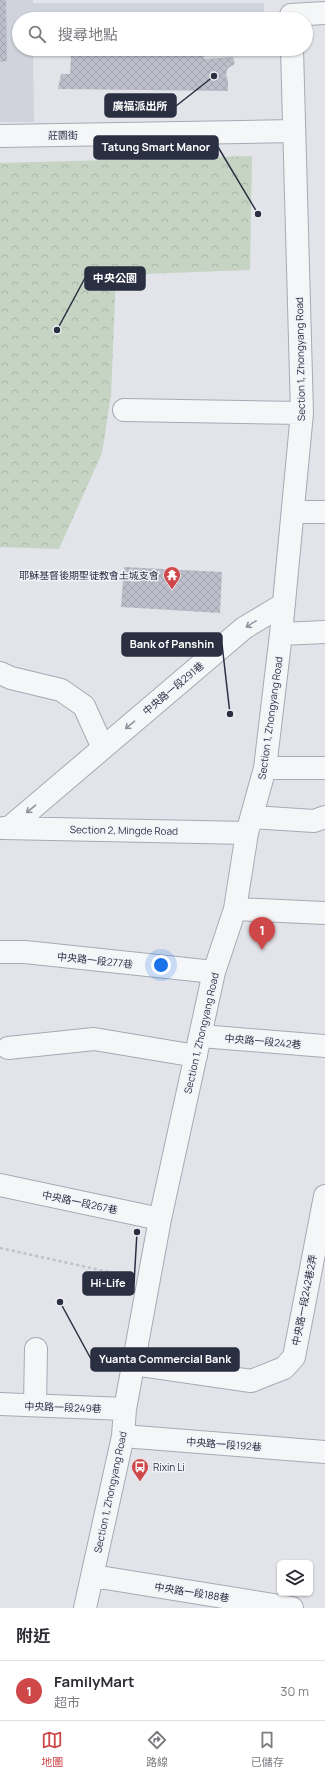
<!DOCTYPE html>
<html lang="zh-TW">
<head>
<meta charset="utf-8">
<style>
	:root { --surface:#fff; --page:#f7f7f7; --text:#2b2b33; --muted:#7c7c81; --line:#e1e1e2; --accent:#ce484a }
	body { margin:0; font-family:Manrope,"Noto Sans TC",sans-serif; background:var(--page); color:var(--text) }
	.controls { position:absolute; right:12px; bottom:12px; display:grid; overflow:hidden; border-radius:6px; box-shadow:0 1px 3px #0004 }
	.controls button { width:36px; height:36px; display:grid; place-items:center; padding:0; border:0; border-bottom:1px solid var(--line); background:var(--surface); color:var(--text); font:20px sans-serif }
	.you { position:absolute; left:161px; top:965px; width:14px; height:14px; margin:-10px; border:3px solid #fff; border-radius:50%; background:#1a73e8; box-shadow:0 0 0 6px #1a73e833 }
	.badge { display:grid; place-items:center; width:26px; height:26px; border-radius:50%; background:var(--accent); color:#fff; font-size:13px; font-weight:700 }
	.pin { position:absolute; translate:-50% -33px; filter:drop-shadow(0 1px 2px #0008) }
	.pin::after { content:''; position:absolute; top:21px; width:14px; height:12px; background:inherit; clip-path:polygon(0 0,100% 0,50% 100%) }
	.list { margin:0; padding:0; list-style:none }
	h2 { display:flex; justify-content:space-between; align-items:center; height:52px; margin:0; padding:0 16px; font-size:17px }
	h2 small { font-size:13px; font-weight:400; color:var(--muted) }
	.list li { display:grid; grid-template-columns:26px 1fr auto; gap:12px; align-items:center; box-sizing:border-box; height:60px; padding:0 16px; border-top:1px solid var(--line) }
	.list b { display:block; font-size:15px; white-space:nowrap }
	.list p { margin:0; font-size:13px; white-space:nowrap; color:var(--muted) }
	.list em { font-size:13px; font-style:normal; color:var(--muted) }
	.icon { flex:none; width:22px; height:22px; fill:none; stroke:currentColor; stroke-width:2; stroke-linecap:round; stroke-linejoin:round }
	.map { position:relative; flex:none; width:325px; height:1608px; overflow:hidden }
	.search { position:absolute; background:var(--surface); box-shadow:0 1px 3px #0004; left:12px; right:12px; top:12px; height:44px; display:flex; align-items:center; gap:10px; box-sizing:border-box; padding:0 14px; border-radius:22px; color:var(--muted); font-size:15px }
	.sheet { height:112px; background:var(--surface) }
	nav { display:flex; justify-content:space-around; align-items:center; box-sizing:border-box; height:56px; border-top:1px solid var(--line); background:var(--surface); font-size:11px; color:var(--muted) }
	nav a { display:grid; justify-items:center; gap:2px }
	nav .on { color:var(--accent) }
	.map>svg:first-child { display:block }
	.built { fill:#d0d3dc }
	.park { fill:url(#park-crowns) }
	.building { fill:url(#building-cross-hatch) }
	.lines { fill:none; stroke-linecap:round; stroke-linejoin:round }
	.minor-casing { stroke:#a7aab4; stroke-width:24 }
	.path { stroke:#c0c2c9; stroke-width:2.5; stroke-dasharray:3 3; stroke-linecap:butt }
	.minor { stroke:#f5f6f8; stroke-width:22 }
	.oneway { stroke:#90929d }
	.labels { text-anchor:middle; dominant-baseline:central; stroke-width:3; stroke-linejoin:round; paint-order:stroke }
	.street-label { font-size:10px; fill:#2a2f42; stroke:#f2f3f8 }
	.poi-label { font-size:10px; fill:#2a2f42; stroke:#f2f3f8; text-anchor:end }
	.leader { fill:none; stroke:#2a2f42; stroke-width:1.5 }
	.callout-dot { fill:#2a2f42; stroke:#f2f3f8; stroke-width:1.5 }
	.callout { fill:#2a2f42; stroke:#2a2f42; stroke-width:1.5 }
	.callout-label { font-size:11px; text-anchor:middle; font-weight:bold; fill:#fff }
</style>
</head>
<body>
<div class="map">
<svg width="325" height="1608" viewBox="0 0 325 1608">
	<defs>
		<pattern id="park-crowns" width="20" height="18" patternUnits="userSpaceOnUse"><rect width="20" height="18" fill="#c5d4c3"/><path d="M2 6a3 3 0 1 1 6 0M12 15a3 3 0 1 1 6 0" fill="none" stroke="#a9b6a9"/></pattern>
		<pattern id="building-cross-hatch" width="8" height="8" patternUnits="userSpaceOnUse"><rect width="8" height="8" fill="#bcbfca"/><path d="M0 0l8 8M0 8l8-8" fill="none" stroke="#a2a4af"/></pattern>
	</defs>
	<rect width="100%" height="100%" fill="#e2e4ea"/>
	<path class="built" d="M0 0H33V3H264V19H19V49H33L34 122H0Z"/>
	<path class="park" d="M252 156 250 270 116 275 111 395 102 453 59 549 0 547V163Z"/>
	<path class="building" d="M0 0H6L7 61 0 62Z
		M119 49H204V59L233 57 235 64 228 68 226 74 228 81V91L58 89 61 74H70L71 55 118 53Z
		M124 567 222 572 220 613 121 607Z"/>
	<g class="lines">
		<defs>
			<path id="minor" d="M291 15 325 13
				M0 136 294 131
				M124 410 302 413
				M293 512H325
				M281 634 325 632
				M0 673 11 678 61 690 84 706 103 748
				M265 768H325
				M252 817 314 821 325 817
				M3 828 247 833
				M9 828 244 628 284 604
				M235 909 325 913
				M0 952H25L214 972
				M201 1036 325 1046
				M8 1048 94 1039 196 1056
				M0 1185 160 1219
				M134 1364 251 1381 284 1368 294 1357 325 1196
				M0 1404 125 1409
				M35 1405 36 1349
				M123 1436 325 1452
				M93 1576 292 1608
				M85 1608 123 1436 125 1409 160 1219 214 972 235 909 247 833 265 768 281 634 302 413 292 49"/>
		</defs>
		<use href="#minor" class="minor-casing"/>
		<path class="path" d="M0 1248 127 1276"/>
		<use href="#minor" class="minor"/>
	</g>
	<defs><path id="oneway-shaft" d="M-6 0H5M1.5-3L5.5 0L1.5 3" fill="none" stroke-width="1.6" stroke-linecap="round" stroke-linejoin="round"/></defs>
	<g class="oneway">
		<use href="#oneway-shaft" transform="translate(251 624) rotate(148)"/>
		<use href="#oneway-shaft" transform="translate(130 725) rotate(140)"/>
		<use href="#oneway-shaft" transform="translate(31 809) rotate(140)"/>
	</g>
	<defs>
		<symbol id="temple-pin" viewBox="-11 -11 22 30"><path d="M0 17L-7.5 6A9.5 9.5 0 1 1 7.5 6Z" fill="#ce484a" stroke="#f2f3f8"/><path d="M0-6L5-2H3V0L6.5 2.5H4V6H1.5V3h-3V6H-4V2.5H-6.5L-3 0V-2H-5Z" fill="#fff"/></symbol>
		<symbol id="bus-pin" viewBox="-11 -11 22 30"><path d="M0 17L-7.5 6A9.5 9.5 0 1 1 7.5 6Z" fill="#ce484a" stroke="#f2f3f8"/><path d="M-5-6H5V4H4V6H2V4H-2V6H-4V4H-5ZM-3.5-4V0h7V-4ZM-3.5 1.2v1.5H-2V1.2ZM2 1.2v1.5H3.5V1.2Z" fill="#fff"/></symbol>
	</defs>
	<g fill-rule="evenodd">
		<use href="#temple-pin" x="162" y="565" width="20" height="27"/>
		<use href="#bus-pin" x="130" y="1457" width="20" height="27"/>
	</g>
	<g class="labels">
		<g class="street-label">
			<text transform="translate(63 135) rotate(-1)">莊園街</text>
			<text transform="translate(300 359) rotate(-91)">Section 1, Zhongyang Road</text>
			<text transform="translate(173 688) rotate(-40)">中央路一段291巷</text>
			<text transform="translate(270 718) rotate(-82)">Section 1, Zhongyang Road</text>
			<text transform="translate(124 830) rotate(1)">Section 2, Mingde Road</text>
			<text transform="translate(95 960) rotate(6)">中央路一段277巷</text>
			<text transform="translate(201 1033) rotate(-77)">Section 1, Zhongyang Road</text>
			<text transform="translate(263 1041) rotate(5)">中央路一段242巷</text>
			<text transform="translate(80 1202) rotate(12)">中央路一段267巷</text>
			<text transform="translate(304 1300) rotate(-79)">中央路一段242巷2弄</text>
			<text transform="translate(63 1407) rotate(2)">中央路一段249巷</text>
			<text transform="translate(224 1444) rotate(4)">中央路一段192巷</text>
			<text transform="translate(110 1492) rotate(-78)">Section 1, Zhongyang Road</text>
			<text transform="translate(192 1592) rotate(9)">中央路一段188巷</text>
		</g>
		<g class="poi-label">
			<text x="159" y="575">耶穌基督後期聖徒教會土城支會</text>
			<text x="153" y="1467" text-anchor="start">Rixin Li</text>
		</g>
	</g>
	<path class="leader" d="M214 76L176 106M258 214L218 147M57 330L85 278M230 714L222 644M137 1232L134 1284M60 1302L91 1359"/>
	<g class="callout-dot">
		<circle cx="214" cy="76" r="4"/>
		<circle cx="258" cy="214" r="4"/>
		<circle cx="57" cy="330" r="4"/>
		<circle cx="230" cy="714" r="4"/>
		<circle cx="137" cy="1232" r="4"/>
		<circle cx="60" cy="1302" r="4"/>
	</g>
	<g class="callout">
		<rect x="105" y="94" width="71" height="23" rx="4"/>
		<rect x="94" y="136" width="124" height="23" rx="4"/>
		<rect x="85" y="267" width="60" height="23" rx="4"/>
		<rect x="122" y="633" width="100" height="23" rx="4"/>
		<rect x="83" y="1272" width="51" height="23" rx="4"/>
		<rect x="91" y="1348" width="148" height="23" rx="4"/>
	</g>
	<g class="callout-label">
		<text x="140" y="110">廣福派出所</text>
		<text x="156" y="151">Tatung Smart Manor</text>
		<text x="115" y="282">中央公園</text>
		<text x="172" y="648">Bank of Panshin</text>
		<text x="108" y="1287">Hi-Life</text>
		<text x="165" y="1363">Yuanta Commercial Bank</text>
	</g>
</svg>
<div class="controls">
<button><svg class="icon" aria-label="layers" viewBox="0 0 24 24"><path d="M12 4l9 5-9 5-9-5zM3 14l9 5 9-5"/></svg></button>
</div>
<div class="you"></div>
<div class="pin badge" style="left:262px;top:950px">1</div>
<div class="search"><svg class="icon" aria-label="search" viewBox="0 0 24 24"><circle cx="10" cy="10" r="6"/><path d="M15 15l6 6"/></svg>搜尋地點</div>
</div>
<section class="sheet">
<h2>附近<small></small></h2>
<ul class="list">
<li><span class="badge">1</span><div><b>FamilyMart</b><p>超市</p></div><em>30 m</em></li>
</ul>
</section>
<nav>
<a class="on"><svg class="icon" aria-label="map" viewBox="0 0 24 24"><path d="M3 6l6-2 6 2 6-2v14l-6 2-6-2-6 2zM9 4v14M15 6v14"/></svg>地圖</a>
<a><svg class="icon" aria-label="directions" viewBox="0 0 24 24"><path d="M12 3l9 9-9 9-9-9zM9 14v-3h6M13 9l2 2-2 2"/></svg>路線</a>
<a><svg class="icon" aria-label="saved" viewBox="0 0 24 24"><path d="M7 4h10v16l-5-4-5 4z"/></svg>已儲存</a>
</nav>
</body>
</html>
